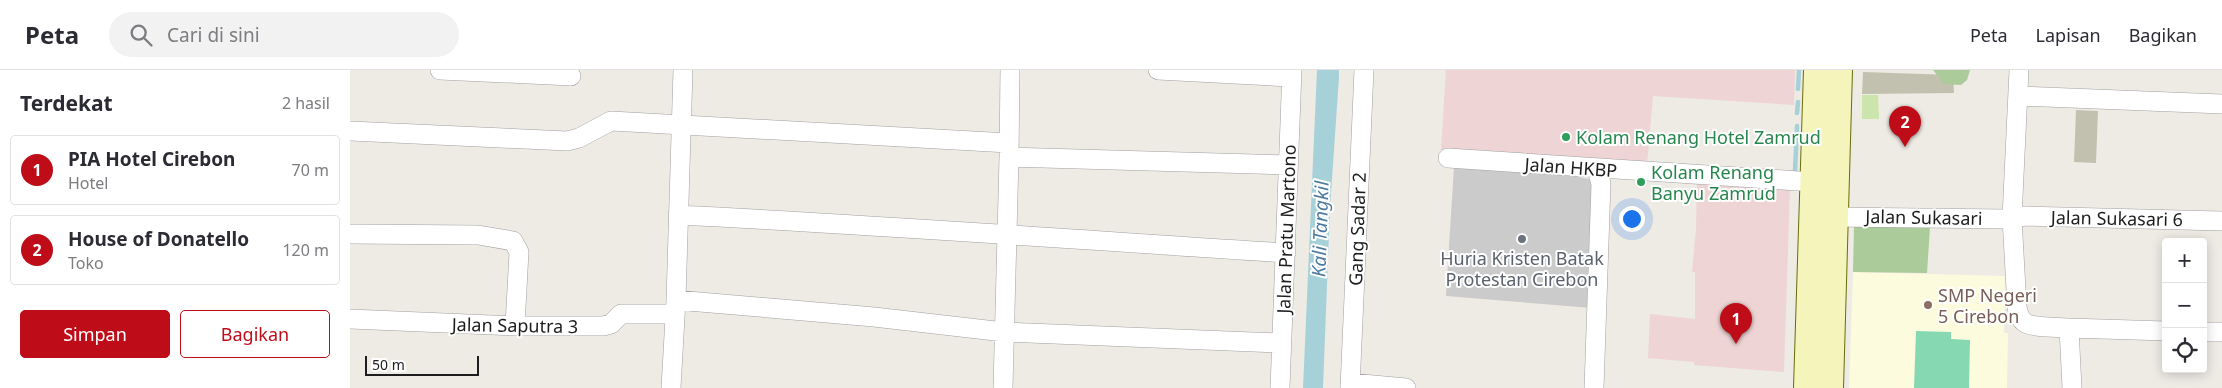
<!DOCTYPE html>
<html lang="id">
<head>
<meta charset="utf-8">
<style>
	:root { --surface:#fff; --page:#f2f2f3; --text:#2b2b33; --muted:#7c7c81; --line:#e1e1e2; --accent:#be0d18 }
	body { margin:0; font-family:"Noto Sans",sans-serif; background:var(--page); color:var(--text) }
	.controls { position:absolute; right:15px; bottom:15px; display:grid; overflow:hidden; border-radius:5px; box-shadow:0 2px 12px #0003 }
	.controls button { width:45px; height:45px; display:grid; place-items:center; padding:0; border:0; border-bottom:1px solid var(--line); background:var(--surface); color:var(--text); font:25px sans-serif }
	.scale { position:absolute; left:15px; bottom:12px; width:114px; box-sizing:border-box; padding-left:5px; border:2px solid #1d1d1d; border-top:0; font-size:14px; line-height:18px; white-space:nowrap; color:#1d1d1d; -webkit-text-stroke:4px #fff; paint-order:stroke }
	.you { position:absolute; left:1281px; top:148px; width:18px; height:18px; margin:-12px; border:4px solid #fff; border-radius:50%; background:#1a73e8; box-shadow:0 0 0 8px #1a73e833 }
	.badge { display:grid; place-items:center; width:32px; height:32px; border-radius:50%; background:var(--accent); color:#fff; font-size:16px; font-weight:700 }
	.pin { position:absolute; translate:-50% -41px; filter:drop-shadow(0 1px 2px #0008) }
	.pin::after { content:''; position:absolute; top:26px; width:18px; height:15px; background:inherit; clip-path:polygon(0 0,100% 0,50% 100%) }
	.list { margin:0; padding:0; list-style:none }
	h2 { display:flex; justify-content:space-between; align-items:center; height:65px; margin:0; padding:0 20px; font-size:21px }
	h2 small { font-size:16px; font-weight:400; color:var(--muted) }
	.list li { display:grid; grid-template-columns:32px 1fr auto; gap:15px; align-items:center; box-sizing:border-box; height:70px; margin:0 10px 10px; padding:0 10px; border:1px solid var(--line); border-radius:5px }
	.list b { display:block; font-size:19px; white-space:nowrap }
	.list p { margin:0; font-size:16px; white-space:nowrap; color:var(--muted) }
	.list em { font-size:16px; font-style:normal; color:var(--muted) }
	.actions { display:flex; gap:10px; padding:15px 20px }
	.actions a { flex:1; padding:11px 0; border:1px solid var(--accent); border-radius:5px; text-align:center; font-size:18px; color:var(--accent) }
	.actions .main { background:var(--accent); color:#fff }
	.icon { flex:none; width:28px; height:28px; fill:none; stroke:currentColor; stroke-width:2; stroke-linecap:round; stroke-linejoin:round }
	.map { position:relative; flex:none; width:1872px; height:318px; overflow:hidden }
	header { display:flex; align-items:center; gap:30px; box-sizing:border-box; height:70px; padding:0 25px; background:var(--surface); border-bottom:1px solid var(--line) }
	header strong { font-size:24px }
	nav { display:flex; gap:28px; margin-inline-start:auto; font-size:18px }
	.search { width:350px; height:45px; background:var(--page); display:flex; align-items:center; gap:12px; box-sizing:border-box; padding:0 18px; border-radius:28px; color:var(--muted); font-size:19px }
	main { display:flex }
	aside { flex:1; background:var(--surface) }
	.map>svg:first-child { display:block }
	.commercial { fill:#eed4d4 }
	.education { fill:#fdfbde }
	.religious { fill:#cbcbcb }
	.construction { fill:#c2c1b0 }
	.grass { fill:#cce5ac }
	.forest { fill:#accb9b }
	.pitch { fill:#86d8b3 }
	.water { fill:#a7d1d9 }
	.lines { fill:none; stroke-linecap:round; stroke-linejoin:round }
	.stream { stroke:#a7d1d9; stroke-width:4.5 }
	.street-casing { stroke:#a1a1a1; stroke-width:20 }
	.secondary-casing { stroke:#696d0c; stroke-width:28 }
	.street { stroke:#fff; stroke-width:19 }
	.secondary { stroke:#f5f4ba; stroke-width:26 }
	.leisure-dot { fill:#2e9e5b; stroke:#fff; stroke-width:2 }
	.worship-dot { fill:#6b7280; stroke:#fff; stroke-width:2 }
	.education-dot { fill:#8d6e63; stroke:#fff; stroke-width:2 }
	.labels { text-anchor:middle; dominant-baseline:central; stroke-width:4; stroke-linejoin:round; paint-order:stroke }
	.leisure-label { font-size:18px; fill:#27864d; stroke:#fff; text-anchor:start }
	.street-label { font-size:18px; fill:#1d1d1d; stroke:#fff }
	.worship-label { font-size:18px; fill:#5b616d; stroke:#fff }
	.education-label { font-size:18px; fill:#785e54; stroke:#fff; text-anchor:start }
	.water-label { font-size:19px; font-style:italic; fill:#4d7ba0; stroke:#fff }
</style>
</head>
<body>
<header>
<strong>Peta</strong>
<div class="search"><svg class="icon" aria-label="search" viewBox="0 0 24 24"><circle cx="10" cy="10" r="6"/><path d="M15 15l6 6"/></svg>Cari di sini</div>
<nav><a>Peta</a><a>Lapisan</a><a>Bagikan</a></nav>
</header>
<main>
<aside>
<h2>Terdekat<small>2 hasil</small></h2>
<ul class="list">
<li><span class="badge">1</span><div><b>PIA Hotel Cirebon</b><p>Hotel</p></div><em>70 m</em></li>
<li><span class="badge">2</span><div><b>House of Donatello</b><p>Toko</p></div><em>120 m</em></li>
</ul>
<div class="actions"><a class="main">Simpan</a><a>Bagikan</a></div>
</aside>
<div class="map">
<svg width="1872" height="318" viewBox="0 0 1872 318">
	<rect width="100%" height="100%" fill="#eeeae4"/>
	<path class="commercial" d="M1096 0H1445L1444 35 1303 26 1297 94 1091 80Z
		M1347 113 1440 117 1434 302 1344 295V292L1298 288 1300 244 1345 249V202H1342L1346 159Z"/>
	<path class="education" d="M1503 202 1655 206 1654 263H1658L1657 318H1499Z"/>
	<path class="religious" d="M1104 97 1211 103 1247 111 1242 238 1096 226Z"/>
	<path class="construction" d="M1513 2 1603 5 1604 23 1512 24Z
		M1726 40 1748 41 1746 93 1724 92Z"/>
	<path class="grass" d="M1512 25H1528L1529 49H1512Z"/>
	<path class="forest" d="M1583 0H1620L1617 10 1611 15 1594 14Z
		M1504 157H1580L1577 203 1503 202Z"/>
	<path class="pitch" d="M1566 261 1601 262V269L1620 270 1619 318H1564Z"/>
	<path class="water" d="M967 0H989V7L980 138 973 318H953Z"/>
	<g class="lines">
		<path class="stream" d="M1448 19 1449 0
			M1447 43 1448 32
			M1445 102 1447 56"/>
		<defs>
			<path id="street" d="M90 0 221 6
				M808 0 941 7
				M1669 0 1662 148 1667 237C1668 242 1669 248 1674 252 1681 258 1708 257 1719 258L1722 318
				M1668 26 1872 34
				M0 61 217 71 229 68 261 51 659 73
				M659 87 937 95
				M1098 88 1464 112
				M328 145C531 155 733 170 936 183
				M1485 147 1656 149 1675 146 1872 151
				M0 164 128 165 163 171 169 182 165 256
				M326 230 524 247 654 262 931 273
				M0 249 165 256H253L261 254 271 244H324
				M1719 258 1816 261
				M1853 262H1872
				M1001 313 1056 318
				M321 318 326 230 333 0
				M653 318 659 87 660 0
				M930 318 942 0
				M1000 318 1014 0
				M1244 318 1251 114 1247 99"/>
			<path id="secondary" d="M1457 318 1467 0
				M1480 318 1489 0"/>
		</defs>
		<use href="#street" class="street-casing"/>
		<use href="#secondary" class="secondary-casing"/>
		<use href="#street" class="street"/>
		<use href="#secondary" class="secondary"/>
	</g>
	<g class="leisure-dot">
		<circle cx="1216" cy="67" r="5"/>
		<circle cx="1291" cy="112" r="5"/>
	</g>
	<circle class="worship-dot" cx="1172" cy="169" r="5"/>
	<circle class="education-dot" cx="1578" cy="235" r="5"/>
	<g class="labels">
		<g class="leisure-label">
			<text x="1226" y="67">Kolam Renang Hotel Zamrud</text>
			<text x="1301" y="102">Kolam Renang<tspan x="1301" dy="21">Banyu Zamrud</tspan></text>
		</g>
		<g class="street-label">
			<text transform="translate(1221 97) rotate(4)">Jalan HKBP</text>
			<text transform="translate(1574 147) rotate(1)">Jalan Sukasari</text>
			<text transform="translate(1767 148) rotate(1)">Jalan Sukasari 6</text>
			<text transform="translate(936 159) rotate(-88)">Jalan Pratu Martono</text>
			<text transform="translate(1007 159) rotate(-88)">Gang Sadar 2</text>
			<text transform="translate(165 255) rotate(1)">Jalan Saputra 3</text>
		</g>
		<g class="worship-label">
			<text x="1172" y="188">Huria Kristen Batak<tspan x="1172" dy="21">Protestan Cirebon</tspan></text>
		</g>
		<g class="education-label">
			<text x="1588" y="225">SMP Negeri<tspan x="1588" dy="21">5 Cirebon</tspan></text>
		</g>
		<g class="water-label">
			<text transform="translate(970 159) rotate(-88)">Kali Tangkil</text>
		</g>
	</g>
</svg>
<div class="controls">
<button>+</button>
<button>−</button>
<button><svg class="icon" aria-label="locate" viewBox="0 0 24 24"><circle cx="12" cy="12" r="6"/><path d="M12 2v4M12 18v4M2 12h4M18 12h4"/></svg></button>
</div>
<div class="scale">50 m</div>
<div class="you"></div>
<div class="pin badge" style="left:1386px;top:274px">1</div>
<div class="pin badge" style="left:1555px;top:77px">2</div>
</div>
</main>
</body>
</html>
